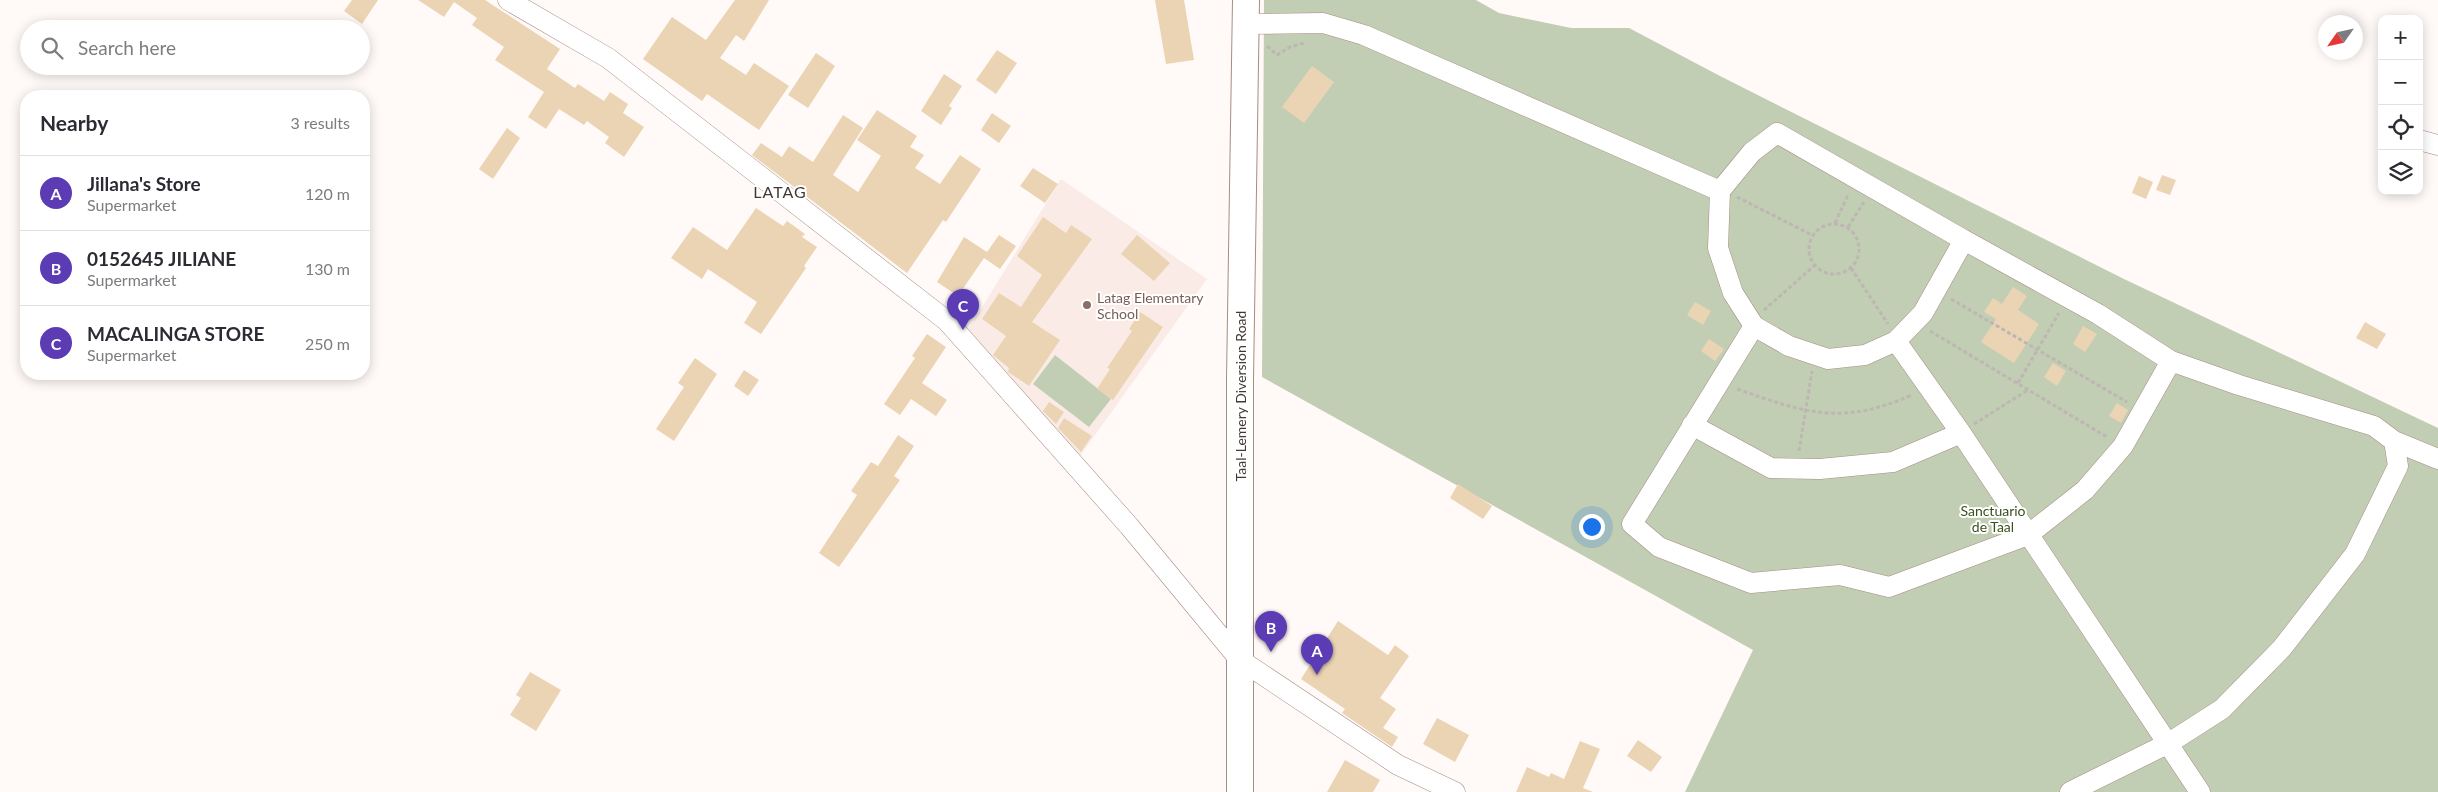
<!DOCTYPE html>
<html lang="en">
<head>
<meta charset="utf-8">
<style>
	:root { --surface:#fff; --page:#f7f7f7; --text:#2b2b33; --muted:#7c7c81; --line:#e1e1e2; --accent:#5b3cb4 }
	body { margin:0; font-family:Lato,sans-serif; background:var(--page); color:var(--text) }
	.controls { position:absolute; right:15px; top:15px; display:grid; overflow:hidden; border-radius:10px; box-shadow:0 2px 12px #0003 }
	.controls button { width:45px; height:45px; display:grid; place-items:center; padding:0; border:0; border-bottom:1px solid var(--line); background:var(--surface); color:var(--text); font:25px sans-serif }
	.compass { position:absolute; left:2318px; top:15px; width:45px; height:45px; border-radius:50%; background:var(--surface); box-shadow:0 2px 12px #0003; rotate:236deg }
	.you { position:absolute; left:1591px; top:526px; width:18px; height:18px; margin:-12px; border:4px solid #fff; border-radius:50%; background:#1a73e8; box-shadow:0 0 0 8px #1a73e833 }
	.badge { display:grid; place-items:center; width:32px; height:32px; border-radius:50%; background:var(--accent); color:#fff; font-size:16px; font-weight:700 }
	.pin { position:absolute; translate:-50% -41px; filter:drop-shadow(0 1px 2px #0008) }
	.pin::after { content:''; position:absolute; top:26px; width:18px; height:15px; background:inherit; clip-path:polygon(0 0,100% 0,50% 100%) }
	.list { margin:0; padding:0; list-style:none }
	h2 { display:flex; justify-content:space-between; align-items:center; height:65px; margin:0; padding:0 20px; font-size:21px }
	h2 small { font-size:16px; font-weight:400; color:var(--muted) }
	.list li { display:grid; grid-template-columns:32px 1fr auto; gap:15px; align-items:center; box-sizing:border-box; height:75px; padding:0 20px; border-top:1px solid var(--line) }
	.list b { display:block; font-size:19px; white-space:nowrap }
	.list p { margin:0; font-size:16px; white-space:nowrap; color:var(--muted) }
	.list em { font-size:16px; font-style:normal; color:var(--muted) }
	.icon { flex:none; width:28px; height:28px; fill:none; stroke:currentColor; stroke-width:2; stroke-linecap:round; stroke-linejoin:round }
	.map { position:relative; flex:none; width:2438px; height:792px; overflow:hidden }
	.search { position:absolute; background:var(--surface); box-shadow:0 2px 12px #0003; left:20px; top:20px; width:350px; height:55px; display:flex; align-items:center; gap:12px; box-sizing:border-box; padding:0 18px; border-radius:28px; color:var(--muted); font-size:19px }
	.panel { position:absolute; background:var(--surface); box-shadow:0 2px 12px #0003; left:20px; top:90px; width:350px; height:290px; border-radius:20px }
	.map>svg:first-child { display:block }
	.built { fill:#faebe6 }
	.green { fill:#c1ceb3 }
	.building { fill:#ebd4b4 }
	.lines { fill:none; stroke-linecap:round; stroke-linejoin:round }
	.minor-casing { stroke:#a68d83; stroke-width:21 }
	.major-casing { stroke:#a68d83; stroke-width:28 }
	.path { stroke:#beb6b3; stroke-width:3; stroke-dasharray:4 2.5; stroke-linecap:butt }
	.minor { stroke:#fff; stroke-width:20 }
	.major { stroke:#fff; stroke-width:26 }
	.education-dot { fill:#8d6e63; stroke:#fff; stroke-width:2 }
	.labels { text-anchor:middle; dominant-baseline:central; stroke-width:4; stroke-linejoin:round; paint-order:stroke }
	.education-label { font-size:14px; fill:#785e54; stroke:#fff; text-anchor:start }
	.street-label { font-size:14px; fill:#433934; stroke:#fff }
	.park-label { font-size:14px; fill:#3b4f1c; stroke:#fff }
	.quarter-label { font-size:16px; letter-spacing:1px; fill:#433934; stroke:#fff }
</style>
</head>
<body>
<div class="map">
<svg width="2438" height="792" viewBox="0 0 2438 792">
	<rect width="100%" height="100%" fill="#fff9f7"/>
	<path class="built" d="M1061 179 1207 279 1080 456 968 330Z"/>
	<path class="green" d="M1264 0H1476L1499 13 1571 28H1629L1720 76 2124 279 2438 428V792H1685L1753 650 1262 377Z
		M1055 355 1111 399 1089 427 1033 384Z"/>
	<path class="building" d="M352 0H378L362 24 344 11Z
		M418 0H485L560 49 547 69 575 88 578 84 604 101 610 92 628 104 623 113 644 127 624 157 605 143 609 137 587 121 584 125 559 109 546 129 528 117 544 92 495 60 504 47 472 25 477 18 454 2 444 17Z
		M735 0H769L744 41 736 35 720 58 746 75 754 63 789 86 759 130 707 94 702 101 643 59 672 17 706 40Z
		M1155 0H1184L1194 60 1166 64Z
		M997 50 1017 63 996 94 976 80Z
		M816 53 835 66 808 108 788 95Z
		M1312 66 1334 82 1304 123 1282 107Z
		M944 74 962 86 949 106 952 108 941 125 921 111Z
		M877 110 917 136 910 147 924 155 915 168 940 184 960 155 981 169 946 222 943 220 907 273 752 155 761 143 782 157 789 146 813 162 843 115 863 128 833 175 858 192 881 156 857 140Z
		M992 113 1011 126 999 143 981 130Z
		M507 128 520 138 493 179 479 169Z
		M1033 168 1058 184 1045 203 1020 186Z
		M2162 175 2176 180 2170 195 2156 190Z
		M2139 176 2153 182 2146 199 2132 193Z
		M756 208 783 226 787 221 805 234 802 237 817 247 804 266 806 268 761 334 744 323 757 302 708 269 702 279 671 258 693 227 727 250Z
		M1043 217 1066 233 1071 225 1092 239 1032 322 1060 340 1029 386 1008 372 1009 368 993 355 1006 336 982 319 999 293 1021 307 1042 275 1017 256Z
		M999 235 1016 246 1000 269 984 258 958 296 937 282 964 237 987 252Z
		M1137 235 1170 263 1154 281 1121 254Z
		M2013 287 2027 296 2018 310 2039 324 2014 363 1981 342 1996 319 1984 312 1993 298 2002 304Z
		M1695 302 1711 311 1703 325 1687 315Z
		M959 304 970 312 964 322 954 312Z
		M1140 312 1163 327 1113 400 1097 389 1110 369 1107 368 1132 331 1129 329Z
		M2365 322 2386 334 2377 349 2356 338Z
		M2083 326 2097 334 2085 352 2073 344Z
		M927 334 946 347 922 383 947 400 936 416 911 399 900 415 884 404 915 358 912 356Z
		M1709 339 1724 349 1715 361 1701 351Z
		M695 358 717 374 674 441 656 429 684 387 678 383Z
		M2053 363 2066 371 2057 386 2044 377Z
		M744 370 759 380 748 396 734 386Z
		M1049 402 1064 412 1056 424 1043 411Z
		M2117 403 2128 410 2121 423 2109 416Z
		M1064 418 1092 436 1081 452 1058 428Z
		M898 435 914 446 894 476 900 480 839 567 819 553 857 495 851 491 871 462 878 466Z
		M1458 484 1492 506 1483 519 1450 498Z
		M1338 621 1388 655 1395 645 1409 656 1380 698 1396 709 1383 728 1398 737 1392 747 1342 713 1345 709 1301 679Z
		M530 672 561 690 536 731 510 715 521 698 516 695Z
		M1437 718 1469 735 1455 762 1423 744Z
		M1638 740 1662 757 1651 772 1627 756Z
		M1580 741 1600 749 1583 788 1593 792H1516L1527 767 1549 777 1551 773 1564 779Z
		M1345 760 1380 780 1373 792H1327Z"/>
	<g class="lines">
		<defs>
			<path id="minor" d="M508 0 608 58 947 321 1129 526 1239 659 1398 765 1455 792
				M1245 24 1323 23 1364 35 1720 191
				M1777 133 1964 240 1923 313 1896 341 1865 355 1828 359 1789 346 1754 326 1733 293 1718 248 1720 191 1752 152Z
				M2419 140 2438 145
				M1754 326 1632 524 1659 547 1751 583 1840 575 1889 587 2028 535 2085 490 2123 446 2171 361 2098 314 1964 240
				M1896 341 1961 433 2200 792
				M1692 425 1771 468 1820 469 1893 462 1961 433
				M2394 441 2438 459
				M2070 792 2169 743 2222 709 2282 648 2355 554 2398 466 2394 441 2374 426 2239 385 2171 361"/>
			<path id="major" d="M1240 792V379L1246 0"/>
		</defs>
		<use href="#minor" class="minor-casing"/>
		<use href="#major" class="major-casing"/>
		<path class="path" d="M1267 46 1277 55 1290 47 1304 43
			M1737 197 1812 235
			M1835 223 1848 195
			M1809 249a25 25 0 1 1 50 0a25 25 0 1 1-50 0Z
			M1848 227 1864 202
			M1851 268 1888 324
			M1951 299 2127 402
			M1764 310 1815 265
			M1930 331 2107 437
			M2018 383 2059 313
			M1737 389C1806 413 1841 426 1912 395
			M1974 424 2028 390
			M1799 451 1812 371"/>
		<use href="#minor" class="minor"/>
		<use href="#major" class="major"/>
	</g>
	<circle class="education-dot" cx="1087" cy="305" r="5"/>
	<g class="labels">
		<g class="education-label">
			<text x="1097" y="297">Latag Elementary<tspan x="1097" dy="16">School</tspan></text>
		</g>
		<g class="street-label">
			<text transform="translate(1240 396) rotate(-90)">Taal-Lemery Diversion Road</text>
		</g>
		<g class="park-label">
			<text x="1993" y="510">Sanctuario<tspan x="1993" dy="16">de Taal</tspan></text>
		</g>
		<g class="quarter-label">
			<text x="780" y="191">LATAG</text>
		</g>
	</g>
</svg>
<div class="controls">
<button>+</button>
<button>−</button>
<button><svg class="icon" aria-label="locate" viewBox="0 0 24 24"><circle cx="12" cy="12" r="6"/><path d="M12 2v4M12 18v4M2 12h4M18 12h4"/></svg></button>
<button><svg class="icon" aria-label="layers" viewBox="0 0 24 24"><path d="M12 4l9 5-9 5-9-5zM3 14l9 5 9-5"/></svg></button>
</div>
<svg class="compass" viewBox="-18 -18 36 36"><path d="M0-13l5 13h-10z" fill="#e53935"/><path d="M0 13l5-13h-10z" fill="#7c7c81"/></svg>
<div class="you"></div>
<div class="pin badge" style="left:1317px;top:675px">A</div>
<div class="pin badge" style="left:1271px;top:652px">B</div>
<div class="pin badge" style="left:963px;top:330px">C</div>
<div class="search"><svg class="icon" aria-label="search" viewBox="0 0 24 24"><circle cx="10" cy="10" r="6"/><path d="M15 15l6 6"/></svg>Search here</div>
<section class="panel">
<h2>Nearby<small>3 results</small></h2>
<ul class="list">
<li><span class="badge">A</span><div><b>Jillana's Store</b><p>Supermarket</p></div><em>120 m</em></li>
<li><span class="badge">B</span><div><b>0152645 JILIANE</b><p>Supermarket</p></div><em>130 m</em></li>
<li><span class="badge">C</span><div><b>MACALINGA STORE</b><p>Supermarket</p></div><em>250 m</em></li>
</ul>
</section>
</div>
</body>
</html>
